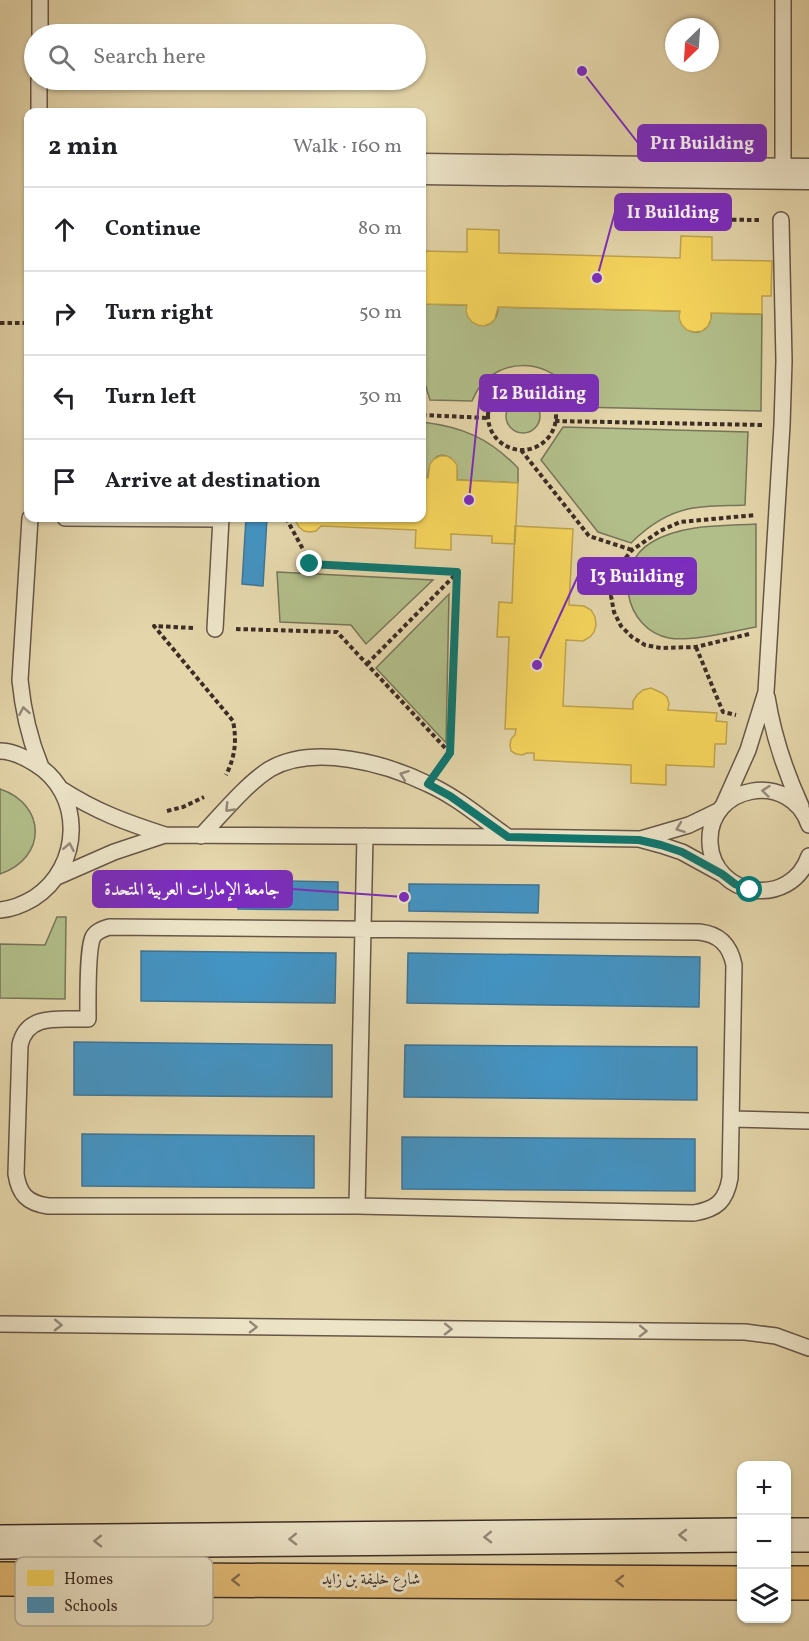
<!DOCTYPE html>
<html lang="en">
<head>
<meta charset="utf-8">
<style>
	:root { --surface:#fff; --page:#f6f6f6; --text:#202124; --muted:#757577; --line:#e0e0e0 }
	body { margin:0; font-family:Vollkorn,Amiri,serif; background:var(--page); color:var(--text) }
	.controls { position:absolute; right:18px; bottom:18px; display:grid; overflow:hidden; border-radius:12px; box-shadow:0 2px 4px #0004 }
	.controls button { width:54px; height:54px; display:grid; place-items:center; padding:0; border:0; border-bottom:2px solid var(--line); background:var(--surface); color:var(--text); font:30px sans-serif }
	.compass { position:absolute; left:665px; top:18px; width:54px; height:54px; border-radius:50%; background:var(--surface); box-shadow:0 2px 4px #0004; rotate:205deg }
	.stop { position:absolute; width:18px; height:18px; margin:-14px; border:4px solid #0f766e; border-radius:50%; background:#fff }
	.stop.end { background:#0f766e; border-color:#fff; box-shadow:0 2px 6px #0008 }
	.list { margin:0; padding:0; list-style:none }
	h2 { display:flex; justify-content:space-between; align-items:center; height:78px; margin:0; padding:0 24px; font-size:26px }
	h2 small { font-size:20px; font-weight:400; color:var(--muted) }
	.list li { display:grid; grid-template-columns:39px 1fr auto; gap:18px; align-items:center; box-sizing:border-box; height:84px; padding:0 24px; border-top:2px solid var(--line) }
	.list b { display:block; font-size:22px; white-space:nowrap }
	.list em { font-size:20px; font-style:normal; color:var(--muted) }
	.icon { flex:none; width:33px; height:33px; fill:none; stroke:currentColor; stroke-width:2; stroke-linecap:round; stroke-linejoin:round }
	.map { position:relative; flex:none; width:809px; height:1641px; overflow:hidden }
	.search { position:absolute; background:var(--surface); box-shadow:0 2px 4px #0004; left:24px; top:24px; width:402px; height:66px; display:flex; align-items:center; gap:15px; box-sizing:border-box; padding:0 21px; border-radius:33px; color:var(--muted); font-size:22px }
	.panel { position:absolute; background:var(--surface); box-shadow:0 2px 4px #0004; left:24px; top:108px; width:402px; height:414px; border-radius:12px }
	.map>svg:first-child { display:block }
	.green { fill:#b2be8a; stroke:#777658; stroke-width:1.5 }
	.homes { fill:#f6d55c; stroke:#bea34c; stroke-width:1.5 }
	.schools { fill:#4393c3; stroke:#417494; stroke-width:1.5 }
	.lines { fill:none; stroke-linecap:round; stroke-linejoin:round }
	.lane-casing { stroke:#665747; stroke-width:18 }
	.street-casing { stroke:#665747; stroke-width:33 }
	.secondary-casing { stroke:#3c2d26; stroke-width:36 }
	.highway-casing { stroke:#3c2d26; stroke-width:36 }
	.path { stroke:#3c2d26; stroke-width:4; stroke-dasharray:4.5 3; stroke-linecap:butt }
	.lane { stroke:#ede4c8; stroke-width:15 }
	.street { stroke:#ede4c8; stroke-width:30 }
	.secondary { stroke:#ede4c8; stroke-width:33 }
	.highway { stroke:#e2ba75; stroke-width:33 }
	.oneway { stroke:#948877 }
	.oneway2 { stroke:#876c4a }
	.route { stroke:#0f766e; stroke-width:8 }
	.labels { text-anchor:middle; dominant-baseline:central; stroke-width:6; stroke-linejoin:round; paint-order:stroke }
	.street-label { font-size:16px; fill:#3c2d26; stroke:#ede4c8 }
	.key { fill:#ede4c8; stroke:#b8ad97; stroke-width:1.5 }
	.key-label { font-size:16px; fill:#3c2d26 }
	.leader { fill:none; stroke:#7b2cbf; stroke-width:2 }
	.callout-dot { fill:#7b2cbf; stroke:#ede4c8; stroke-width:2 }
	.callout { fill:#7b2cbf; stroke:#7b2cbf; stroke-width:2 }
	.callout-label { font-size:18px; text-anchor:middle; font-weight:bold; fill:#fff }
</style>
</head>
<body>
<div class="map">
<svg width="809" height="1641" viewBox="0 0 809 1641">
	<rect width="100%" height="100%" fill="#e4d5aa"/>
	<filter id="stains"><feTurbulence type="fractalNoise" baseFrequency=".00333" numOctaves="4"/><feColorMatrix values="0 0 0 0 .2 0 0 0 0 .09 0 0 0 0 .02 0 0 0 .5 -.17"/></filter>
	<radialGradient id="worn" r=".72"><stop offset=".6" stop-color="#630" stop-opacity="0"/><stop offset="1" stop-color="#630" stop-opacity=".3"/></radialGradient>
	<path class="green" d="M422 304 467 305C465 330 498 333 498 307L680 311C679 339 712 339 711 313L762 314 761 411 576 407C574 399 571 392 566 386 544 358 499 359 479 388 476 392 474 397 472 401L430 400 422 374Z
		M506 416a17 17 0 1 1 34 0a17 17 0 1 1-34 0Z
		M422 422C463 427 489 438 518 468V483L457 480C460 449 429 446 428 478L422 477Z
		M563 427 748 432 745 505C726 506 706 505 688 509 665 514 647 527 631 543L598 532 541 460Z
		M756 524V627C733 631 690 642 669 638 624 629 612 565 652 542 682 524 723 526 756 524Z
		M277 572 433 580 366 644 351 625 280 622Z
		M449 594 446 743 376 668Z
		M0 789C47 805 47 858 0 874Z
		M57 917H66L65 999 0 998V944L45 945Z"/>
	<path class="homes" d="M467 229 499 230V253L680 258 681 236 712 237V260L772 261 771 296H762V314L711 313V319L708 326 702 331 694 332 687 330 682 325 679 318 680 311 498 307 495 319 491 323 484 326 478 325 472 322 468 317 466 311 467 305 422 304V251L467 252Z
		M440 456H447L453 460 457 465V480L518 483 515 544 492 543V536L451 534V550L415 548 416 530 321 526 316 531 310 532 304 531 299 527 296 522V518H422V477L428 478 430 464 434 459Z
		M515 526 573 529 569 605 584 606 591 610 595 617 596 625 594 632 590 637 583 641 566 640 563 706 633 709V701L637 695 643 690 651 688 662 693 667 697 669 703 668 710 717 713 716 721 727 722 726 744H715L714 767 666 765V785L631 783V765L534 760V753H527L522 755 516 754 511 751 510 745 511 739 515 735 516 729H505L509 637H497L499 602 512 603Z"/>
	<path class="schools" d="M246 518H267L263 586 242 584Z
		M238 880 338 882V910L238 909Z
		M409 884 539 885 538 913 409 911Z
		M141 951 336 953 335 1003 141 1001Z
		M408 953 700 957 699 1007 407 1003Z
		M74 1042 332 1045V1097L74 1095Z
		M405 1045 697 1047V1100L404 1097Z
		M82 1134 314 1136V1188L82 1186Z
		M402 1137 695 1139V1191L402 1189Z"/>
	<g class="lines">
		<defs>
			<path id="lane" d="M783 0V174
				M40 34V0
				M39 112V80
				M30 518 20 680C23 711 29 738 41 767
				M65 518 221 519
				M215 629 221 518
				M767 697C773 735 785 771 801 806
				M0 751C12 751 24 757 34 763 85 793 82 867 34 898 24 904 12 909 0 910
				M61 789C97 812 125 822 165 835L508 837 639 839 661 845 682 852 722 874
				M723 806 748 750 766 692 782 425 784 361 781 220
				M809 825C791 770 707 784 710 843 713 898 791 909 809 856
				M201 836C220 816 247 783 270 769 314 744 385 763 428 784 457 797 482 819 508 837
				M641 839 689 825 720 810
				M57 877 114 852 165 835
				M109 927 699 932C719 934 730 945 734 965L730 1178C726 1201 717 1209 694 1213L357 1206H48C27 1203 19 1194 16 1174L20 1045C27 1012 62 1020 88 1019 88 1002 87 949 93 937 96 931 103 929 109 927Z
				M731 1119 809 1121
				M357 1206 365 836
				M0 1324 745 1332 776 1336 809 1348"/>
			<path id="street" d="M422 169 809 174"/>
			<path id="secondary" d="M786 1535H809
				M0 1542 742 1535"/>
			<path id="highway" d="M0 1579 742 1583
				M786 1583H809"/>
		</defs>
		<use href="#lane" class="lane-casing"/>
		<use href="#street" class="street-casing"/>
		<use href="#secondary" class="secondary-casing"/>
		<use href="#highway" class="highway-casing"/>
		<path class="path" d="M645 200 646 219 761 220
			M0 323H28
			M488 416a34 34 0 1 1 68 0a34 34 0 1 1-68 0Z
			M422 415 488 418
			M555 421 762 425
			M521 450 589 536 632 550
			M286 518 311 564 457 572 450 753 439 768
			M193 628 154 626 233 721C237 741 235 757 226 775
			M236 629 337 632 449 752
			M749 634 696 647 661 648 645 645 632 637 621 626 614 612 611 596 614 581 620 565 632 550 660 531 680 522 756 515
			M696 647 723 712 736 715
			M367 664 457 573
			M167 811 183 807 204 797"/>
		<use href="#lane" class="lane"/>
		<use href="#street" class="street"/>
		<use href="#secondary" class="secondary"/>
		<use href="#highway" class="highway"/>
	</g>
	<defs><path id="oneway-chevron" d="M-2-3.5L2.5 0L-2 3.5" fill="none" stroke-width="1.6" stroke-linecap="round" stroke-linejoin="round" transform="scale(1.5)"/></defs>
	<g class="oneway">
		<use href="#oneway-chevron" transform="translate(24 711) rotate(-100)"/>
		<use href="#oneway-chevron" transform="translate(404 775) rotate(-160)"/>
		<use href="#oneway-chevron" transform="translate(766 791) rotate(-174)"/>
		<use href="#oneway-chevron" transform="translate(229 808) rotate(134)"/>
		<use href="#oneway-chevron" transform="translate(680 828) rotate(160)"/>
		<use href="#oneway-chevron" transform="translate(69 847) rotate(-79)"/>
		<use href="#oneway-chevron" transform="translate(58 1325) rotate(1)"/>
		<use href="#oneway-chevron" transform="translate(253 1327) rotate(1)"/>
		<use href="#oneway-chevron" transform="translate(448 1329) rotate(1)"/>
		<use href="#oneway-chevron" transform="translate(643 1331) rotate(1)"/>
		<use href="#oneway-chevron" transform="translate(683 1535) rotate(180)"/>
		<use href="#oneway-chevron" transform="translate(488 1537) rotate(179)"/>
		<use href="#oneway-chevron" transform="translate(293 1539) rotate(179)"/>
		<use href="#oneway-chevron" transform="translate(98 1541) rotate(179)"/>
	</g>
	<g class="oneway2">
		<use href="#oneway-chevron" transform="translate(236 1580) rotate(-180)"/>
		<use href="#oneway-chevron" transform="translate(620 1581) rotate(-179)"/>
	</g>
	<g class="lines">
		<path class="route" d="M310 564 457 572 450 753 428 784 450 796 508 837 639 840 661 845 682 852 722 874 735 884 750 890"/>
	</g>
	<g class="labels">
		<g class="street-label">
			<text x="371" y="1580">شارع خليفة بن زايد</text>
		</g>
	</g>
	<rect x="15" y="1557" width="198" height="69" rx="9" class="key"/>
	<rect x="27" y="1570" width="27" height="16" fill="#f6d55c"/>
	<rect x="27" y="1597" width="27" height="16" fill="#4393c3"/>
	<g class="key-label">
		<text x="64" y="1584">Homes</text>
		<text x="64" y="1611">Schools</text>
	</g>
	<path class="leader" d="M582 71L638 143M597 278L615 212M469 500L480 393M537 665L578 576M404 897L292 889"/>
	<g class="callout-dot">
		<circle cx="582" cy="71" r="6"/>
		<circle cx="597" cy="278" r="6"/>
		<circle cx="469" cy="500" r="6"/>
		<circle cx="537" cy="665" r="6"/>
		<circle cx="404" cy="897" r="6"/>
	</g>
	<g class="callout">
		<rect x="638" y="125" width="128" height="36" rx="6"/>
		<rect x="615" y="194" width="116" height="36" rx="6"/>
		<rect x="480" y="375" width="118" height="36" rx="6"/>
		<rect x="578" y="558" width="118" height="36" rx="6"/>
		<rect x="93" y="871" width="199" height="36" rx="6"/>
	</g>
	<g class="callout-label">
		<text x="702" y="149">P11 Building</text>
		<text x="673" y="218">I1 Building</text>
		<text x="539" y="399">I2 Building</text>
		<text x="637" y="582">I3 Building</text>
		<text x="192" y="895">جامعة الإمارات العربية المتحدة</text>
	</g>
	<rect width="100%" height="100%" filter="url(#stains)"/>
	<rect width="100%" height="100%" fill="url(#worn)"/>
</svg>
<div class="controls">
<button>+</button>
<button>−</button>
<button><svg class="icon" aria-label="layers" viewBox="0 0 24 24"><path d="M12 4l9 5-9 5-9-5zM3 14l9 5 9-5"/></svg></button>
</div>
<svg class="compass" viewBox="-18 -18 36 36"><path d="M0-13l5 13h-10z" fill="#e53935"/><path d="M0 13l5-13h-10z" fill="#757577"/></svg>
<div class="stop" style="left:750px;top:890px"></div>
<div class="stop end" style="left:310px;top:564px"></div>
<div class="search"><svg class="icon" aria-label="search" viewBox="0 0 24 24"><circle cx="10" cy="10" r="6"/><path d="M15 15l6 6"/></svg>Search here</div>
<section class="panel">
<h2>2 min<small>Walk · 160 m</small></h2>
<ul class="list">
<li><svg class="icon" aria-label="ahead" viewBox="0 0 24 24"><path d="M12 20V5M6 11l6-6 6 6"/></svg><div><b>Continue</b></div><em>80 m</em></li>
<li><svg class="icon" aria-label="right" viewBox="0 0 24 24"><path d="M7 20v-9h11M14 6l5 5-5 5"/></svg><div><b>Turn right</b></div><em>50 m</em></li>
<li><svg class="icon" aria-label="left" viewBox="0 0 24 24"><path d="M17 20v-9H6M10 6l-5 5 5 5"/></svg><div><b>Turn left</b></div><em>30 m</em></li>
<li><svg class="icon" aria-label="arrive" viewBox="0 0 24 24"><path d="M6 21V4h12l-3 4 3 4H6"/></svg><div><b>Arrive at destination</b></div></li>
</ul>
</section>
</div>
</body>
</html>
